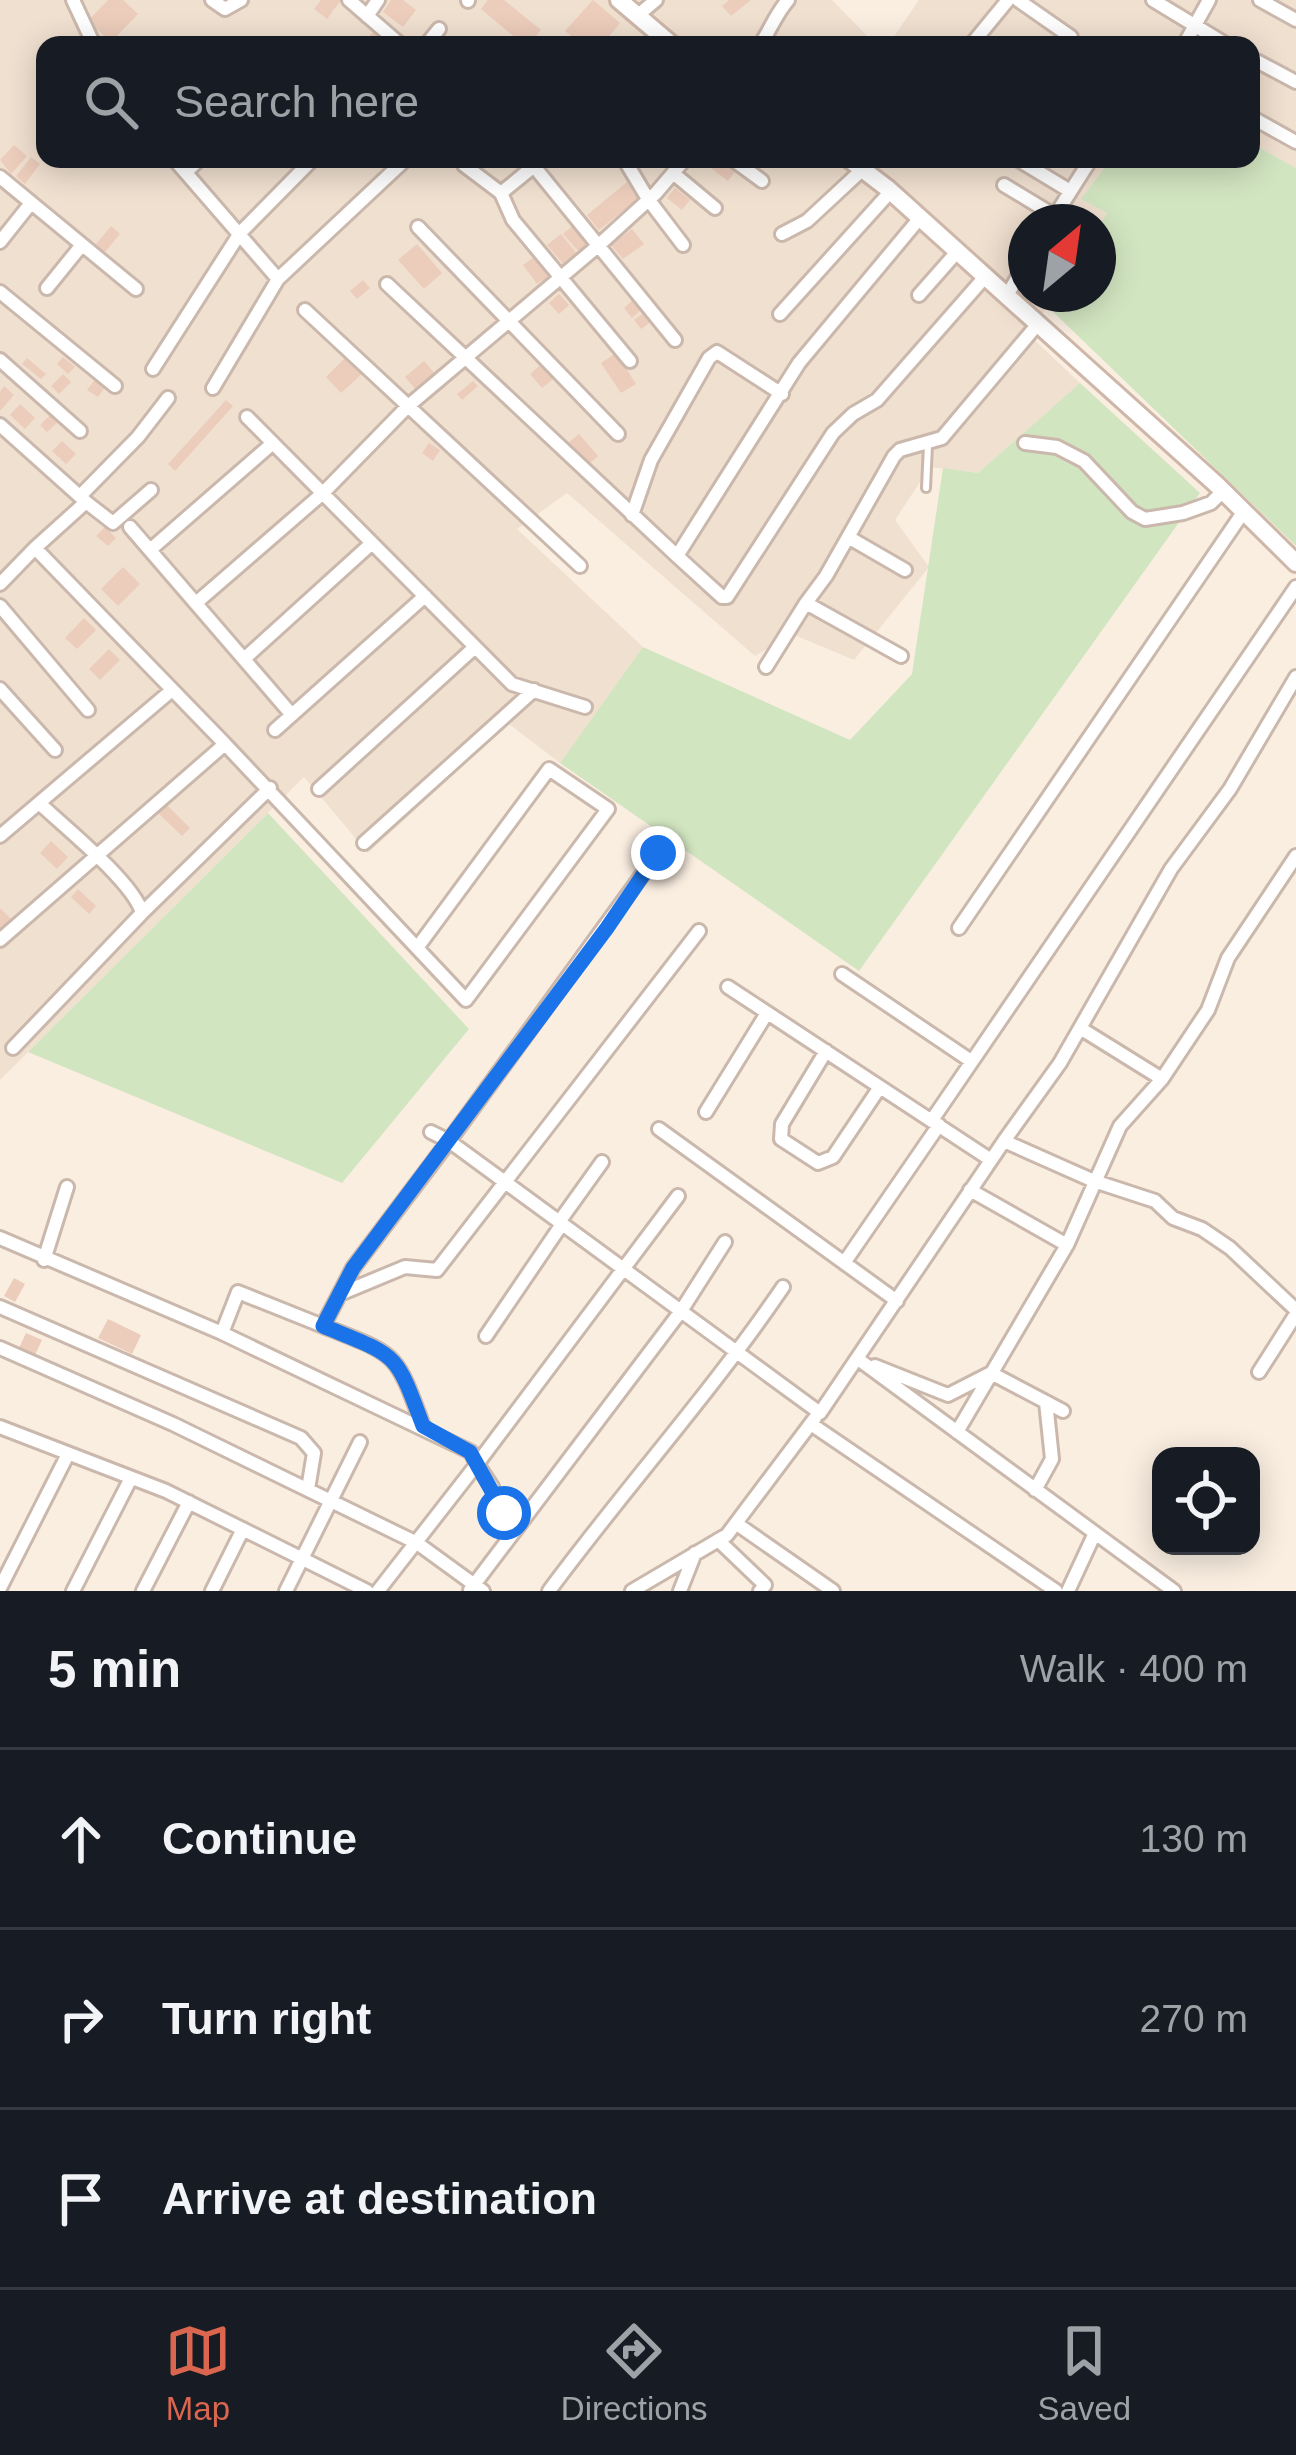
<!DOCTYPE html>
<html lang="en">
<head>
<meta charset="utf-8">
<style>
	:root { --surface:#171b24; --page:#20242c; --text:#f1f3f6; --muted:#9ea1a6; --line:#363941; --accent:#da664f }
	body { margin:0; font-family:Arial,sans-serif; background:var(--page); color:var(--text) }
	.controls { position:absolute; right:36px; bottom:36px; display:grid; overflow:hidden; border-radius:24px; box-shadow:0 6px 30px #0003 }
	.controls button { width:108px; height:108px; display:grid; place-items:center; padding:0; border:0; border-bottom:3px solid var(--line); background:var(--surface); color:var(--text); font:60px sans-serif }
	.compass { position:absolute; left:1008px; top:204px; width:108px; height:108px; border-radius:50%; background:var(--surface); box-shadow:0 6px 30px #0003; rotate:29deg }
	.stop { position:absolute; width:36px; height:36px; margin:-27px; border:9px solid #1a73e8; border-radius:50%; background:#fff }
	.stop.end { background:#1a73e8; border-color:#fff; box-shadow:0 3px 12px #0008 }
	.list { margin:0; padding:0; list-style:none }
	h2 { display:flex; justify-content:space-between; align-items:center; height:156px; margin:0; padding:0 48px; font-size:51px }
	h2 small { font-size:39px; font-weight:400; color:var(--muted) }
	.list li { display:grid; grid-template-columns:78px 1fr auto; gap:36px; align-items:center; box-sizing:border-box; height:180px; padding:0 48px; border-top:3px solid var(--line) }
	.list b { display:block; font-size:45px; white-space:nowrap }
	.list em { font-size:39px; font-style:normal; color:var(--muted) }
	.icon { flex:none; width:66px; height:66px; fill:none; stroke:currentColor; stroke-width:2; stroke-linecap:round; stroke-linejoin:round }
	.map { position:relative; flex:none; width:1296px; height:1591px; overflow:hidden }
	.search { position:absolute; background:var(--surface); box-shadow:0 6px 30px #0003; left:36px; right:36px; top:36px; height:132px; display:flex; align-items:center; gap:30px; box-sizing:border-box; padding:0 42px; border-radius:24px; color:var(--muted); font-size:45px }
	.sheet { height:696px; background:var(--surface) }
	nav { display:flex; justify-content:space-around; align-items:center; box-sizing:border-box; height:168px; border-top:3px solid var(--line); background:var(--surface); font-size:33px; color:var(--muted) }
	nav a { display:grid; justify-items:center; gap:6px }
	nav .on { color:var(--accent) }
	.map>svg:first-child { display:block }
	.residential { fill:#f0e0d0 }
	.green { fill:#d2e5c1 }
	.building { fill:#ecccbb }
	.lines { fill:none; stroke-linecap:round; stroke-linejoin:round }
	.lane-casing { stroke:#cbb8ac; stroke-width:12 }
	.street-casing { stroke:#cbb8ac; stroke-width:18 }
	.secondary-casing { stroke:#ceb7a9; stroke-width:22 }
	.lane { stroke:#fff; stroke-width:6 }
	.street { stroke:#fff; stroke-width:12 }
	.secondary { stroke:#fff; stroke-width:16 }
	.route { stroke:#1a73e8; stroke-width:15 }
</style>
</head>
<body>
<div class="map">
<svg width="1296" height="1591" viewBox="0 0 1296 1591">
	<rect width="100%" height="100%" fill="#faeee1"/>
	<path class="residential" d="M0 0H832L876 45H45V159H1111L1082 198 1107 213 1098 228V222H1026V294H1055L1029 335 1080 383 978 473 930 467 895 520 929 567 854 660 792 634 755 656 567 493 517 529 643 647 560 763 509 724 368 853 304 777 0 1080Z
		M919 0H1296V168L1251 143V45H888Z"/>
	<path class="green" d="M1251 143 1296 168V546L1047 306 1055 294H1098V228L1107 213 1081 199 1111 159H1251Z
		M1080 383 1200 493 859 971 560 763 643 647 850 740 912 674 943 468 978 473Z
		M268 813 469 1029 342 1183 28 1052Z"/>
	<path class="building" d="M108 0H123L138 14 111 42 88 21Z
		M321 0H341L327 19 314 9Z
		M391 0H403L416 10 403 27 383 12Z
		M488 0H504L541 30 529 45H524L481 9Z
		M593 0 620 23 602 45H582L565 31Z
		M729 0H751L731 16 722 6Z
		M375 29 388 39 384 45H363Z
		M14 145 27 156 11 174 0 160Z
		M31 157 40 164 25 184 16 176Z
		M699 159H726L738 168 728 181Z
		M627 182 640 197 599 230 587 215Z
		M675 188 690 200 682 210 667 198Z
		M577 222 593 240 580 253 563 234Z
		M111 226 120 234 105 252 96 244Z
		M632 229 644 244 623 259 611 245Z
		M561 234 577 254 564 265 547 245Z
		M417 244 442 273 424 289 398 260Z
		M538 254 552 274 537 284 523 265Z
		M363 280 370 288 357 299 350 291Z
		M559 294 569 305 559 314 549 303Z
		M635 298 643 308 632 318 624 308Z
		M646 311 653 320 641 329 634 320Z
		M616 353 636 384 621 393 601 363Z
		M349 354 365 371 341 393 326 377Z
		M63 357 75 367 68 374 57 364Z
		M27 358 46 374 41 379 22 364Z
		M546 360 559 374 542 388 530 374Z
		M424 361 437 376 418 392 405 377Z
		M63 374 71 382 59 394 51 386Z
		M97 377 107 384 98 397 87 390Z
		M473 381 478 386 462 400 457 394Z
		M4 386 14 395 0 411V392Z
		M226 400 233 406 175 471 168 464Z
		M20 404 35 418 25 429 10 415Z
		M50 415 57 423 47 432 40 425Z
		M579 434 598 456 586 467 567 444Z
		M62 441 76 454 66 464 52 451Z
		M429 443 440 450 433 461 422 453Z
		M105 527 116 538 108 546 96 536Z
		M123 567 140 584 118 606 101 589Z
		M84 618 96 630 77 649 65 638Z
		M109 649 120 660 100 680 89 669Z
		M165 803 190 828 182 836 157 812Z
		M51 841 68 857 57 869 40 853Z
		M78 889 96 906 89 914 71 897Z
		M0 908 13 921 0 934Z
		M14 1278 25 1284 15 1302 4 1296Z
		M108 1319 141 1335 132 1354 98 1338Z
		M26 1333 42 1340 35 1355 19 1348Z"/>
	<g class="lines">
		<defs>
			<path id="lane" d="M926 488 928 445"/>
			<path id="street" d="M73 0 94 45
				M212 0 225 9 241 0
				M349 0 401 45
				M1018 0 1071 37
				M1153 0 1227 45
				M1260 0 1296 20
				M468 1V0
				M367 16 378 0
				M637 16 656 0
				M426 45 439 29
				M760 45C771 29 775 15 788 0
				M971 45 1008 0
				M1184 45 1209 0
				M1251 58 1296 82
				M1251 117 1296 142
				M174 159 278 279
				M528 159 675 340
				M624 159 648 199 683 245
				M732 159 762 181
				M1017 159 1070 191
				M464 165 501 193 513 220 630 361
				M186 172 200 159
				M673 173 715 208
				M0 177 136 289
				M1004 185 1055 216
				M501 193 534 166
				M1051 222 1091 159
				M418 227 618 434
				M782 234 807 221 863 169
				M0 242 31 203
				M387 284 677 556 722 597H727L833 433 853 414 877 400 984 278
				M47 288 81 246
				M0 292 115 386
				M919 295 956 253
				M1006 297 1026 263
				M305 310 580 566
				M780 314 891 191
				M0 360 80 431
				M153 369 240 233 313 159
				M213 388 278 279 406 159
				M247 417 512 684 585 707
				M0 425 85 501
				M1025 443 1057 447 1084 461 1132 512 1145 519 1183 513 1211 503 1223 491
				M81 495 138 437 168 398
				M632 515 651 460 709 358 717 352 782 394
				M130 527 292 715
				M848 537 905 570
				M35 548 86 502 113 523 151 490
				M150 550 273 443
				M677 556 799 363 919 219
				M0 584 35 548 225 744 0 940
				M196 603 323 493 407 407 599 245 656 193 685 159
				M806 603 826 576 894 456 900 450 942 438 1037 325
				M0 606 88 710
				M244 659 372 543
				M766 667 806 603 901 656
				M0 689 55 750
				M275 730 425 596
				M225 744 466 1000 608 809 549 769 417 948
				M319 789 475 647
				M0 836 172 690
				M364 843 534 690
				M142 913 270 788
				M959 928 1244 511
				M842 974 971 1061
				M728 987 991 1160
				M1080 1028 1162 1079
				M13 1048 142 913C134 883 64 826 39 803
				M826 1051 782 1124 781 1139 818 1163 833 1157 880 1087
				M706 1112 767 1013
				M932 1120 1296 587
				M659 1129 897 1301
				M431 1132 449 1141 658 853
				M1004 1141 1060 1063 1171 869 1230 789 1296 677
				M970 1190 1067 1245
				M559 1222 602 1162
				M0 1238 222 1333 471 1452 477 1464 378 1591
				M44 1260 67 1187
				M844 1263 939 1125
				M340 1294 405 1267 437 1270 699 931
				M0 1307 301 1438 314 1453 308 1489
				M323 1326C398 1356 395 1350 423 1426
				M222 1333 238 1292 323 1326 353 1268 449 1141 820 1413 1004 1141 1094 1181 1155 1201 1173 1218 1202 1229 1230 1248 1296 1310
				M486 1336 562 1224
				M0 1348 173 1424 417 1543 483 1591
				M858 1359 1174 1591
				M875 1366 948 1395 991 1373 1063 1411
				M1259 1372 1296 1314
				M811 1424 1056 1591
				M0 1427 166 1491 367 1591
				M957 1432 1067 1245 1120 1126 1162 1079 1208 1010 1228 958 1296 856
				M1035 1490 1052 1459 1046 1402
				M737 1524 833 1591
				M510 1537 492 1487 477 1464 678 1196
				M718 1540 765 1585 760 1591
				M0 1588 68 1454
				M470 1590 681 1311 725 1242
				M73 1591 131 1478
				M143 1591 189 1502
				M212 1591 243 1529
				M286 1591 360 1442
				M549 1591C625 1488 711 1393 783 1287
				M632 1591 727 1535 815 1418
				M680 1591 695 1553
				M1068 1591 1095 1533"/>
			<path id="secondary" d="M619 0 672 45
				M849 159 887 188 1217 485 1296 563"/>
		</defs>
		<use href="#lane" class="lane-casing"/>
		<use href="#street" class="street-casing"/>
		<use href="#secondary" class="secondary-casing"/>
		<use href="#lane" class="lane"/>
		<use href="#street" class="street"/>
		<use href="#secondary" class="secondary"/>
	</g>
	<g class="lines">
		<path class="route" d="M504 1513 470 1452 423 1426C395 1350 398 1357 323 1326L353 1268 607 928 658 853"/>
	</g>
</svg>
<div class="controls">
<button><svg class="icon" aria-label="locate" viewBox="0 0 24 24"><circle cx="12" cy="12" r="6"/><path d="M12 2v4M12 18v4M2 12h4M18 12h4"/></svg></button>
</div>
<svg class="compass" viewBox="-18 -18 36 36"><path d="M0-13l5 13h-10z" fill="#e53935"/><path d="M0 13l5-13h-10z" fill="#9ea1a6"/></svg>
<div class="stop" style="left:504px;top:1513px"></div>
<div class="stop end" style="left:658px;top:853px"></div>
<div class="search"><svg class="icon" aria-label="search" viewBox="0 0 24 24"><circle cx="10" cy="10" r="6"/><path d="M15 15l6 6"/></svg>Search here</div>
</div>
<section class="sheet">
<h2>5 min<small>Walk · 400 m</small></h2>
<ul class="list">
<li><svg class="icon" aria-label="ahead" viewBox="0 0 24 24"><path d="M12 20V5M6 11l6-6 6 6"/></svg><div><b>Continue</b></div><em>130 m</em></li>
<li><svg class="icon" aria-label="right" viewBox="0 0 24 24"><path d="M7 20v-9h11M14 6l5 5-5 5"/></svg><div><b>Turn right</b></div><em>270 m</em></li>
<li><svg class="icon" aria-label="arrive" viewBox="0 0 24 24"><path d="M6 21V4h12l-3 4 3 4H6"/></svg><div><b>Arrive at destination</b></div></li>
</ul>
</section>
<nav>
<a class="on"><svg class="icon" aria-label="map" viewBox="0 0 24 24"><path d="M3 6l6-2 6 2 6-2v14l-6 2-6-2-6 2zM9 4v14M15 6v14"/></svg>Map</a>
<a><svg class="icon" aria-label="directions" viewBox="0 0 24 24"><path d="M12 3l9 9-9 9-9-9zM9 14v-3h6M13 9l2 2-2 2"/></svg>Directions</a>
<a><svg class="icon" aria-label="saved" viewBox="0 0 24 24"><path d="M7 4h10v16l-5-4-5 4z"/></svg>Saved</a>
</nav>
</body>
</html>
